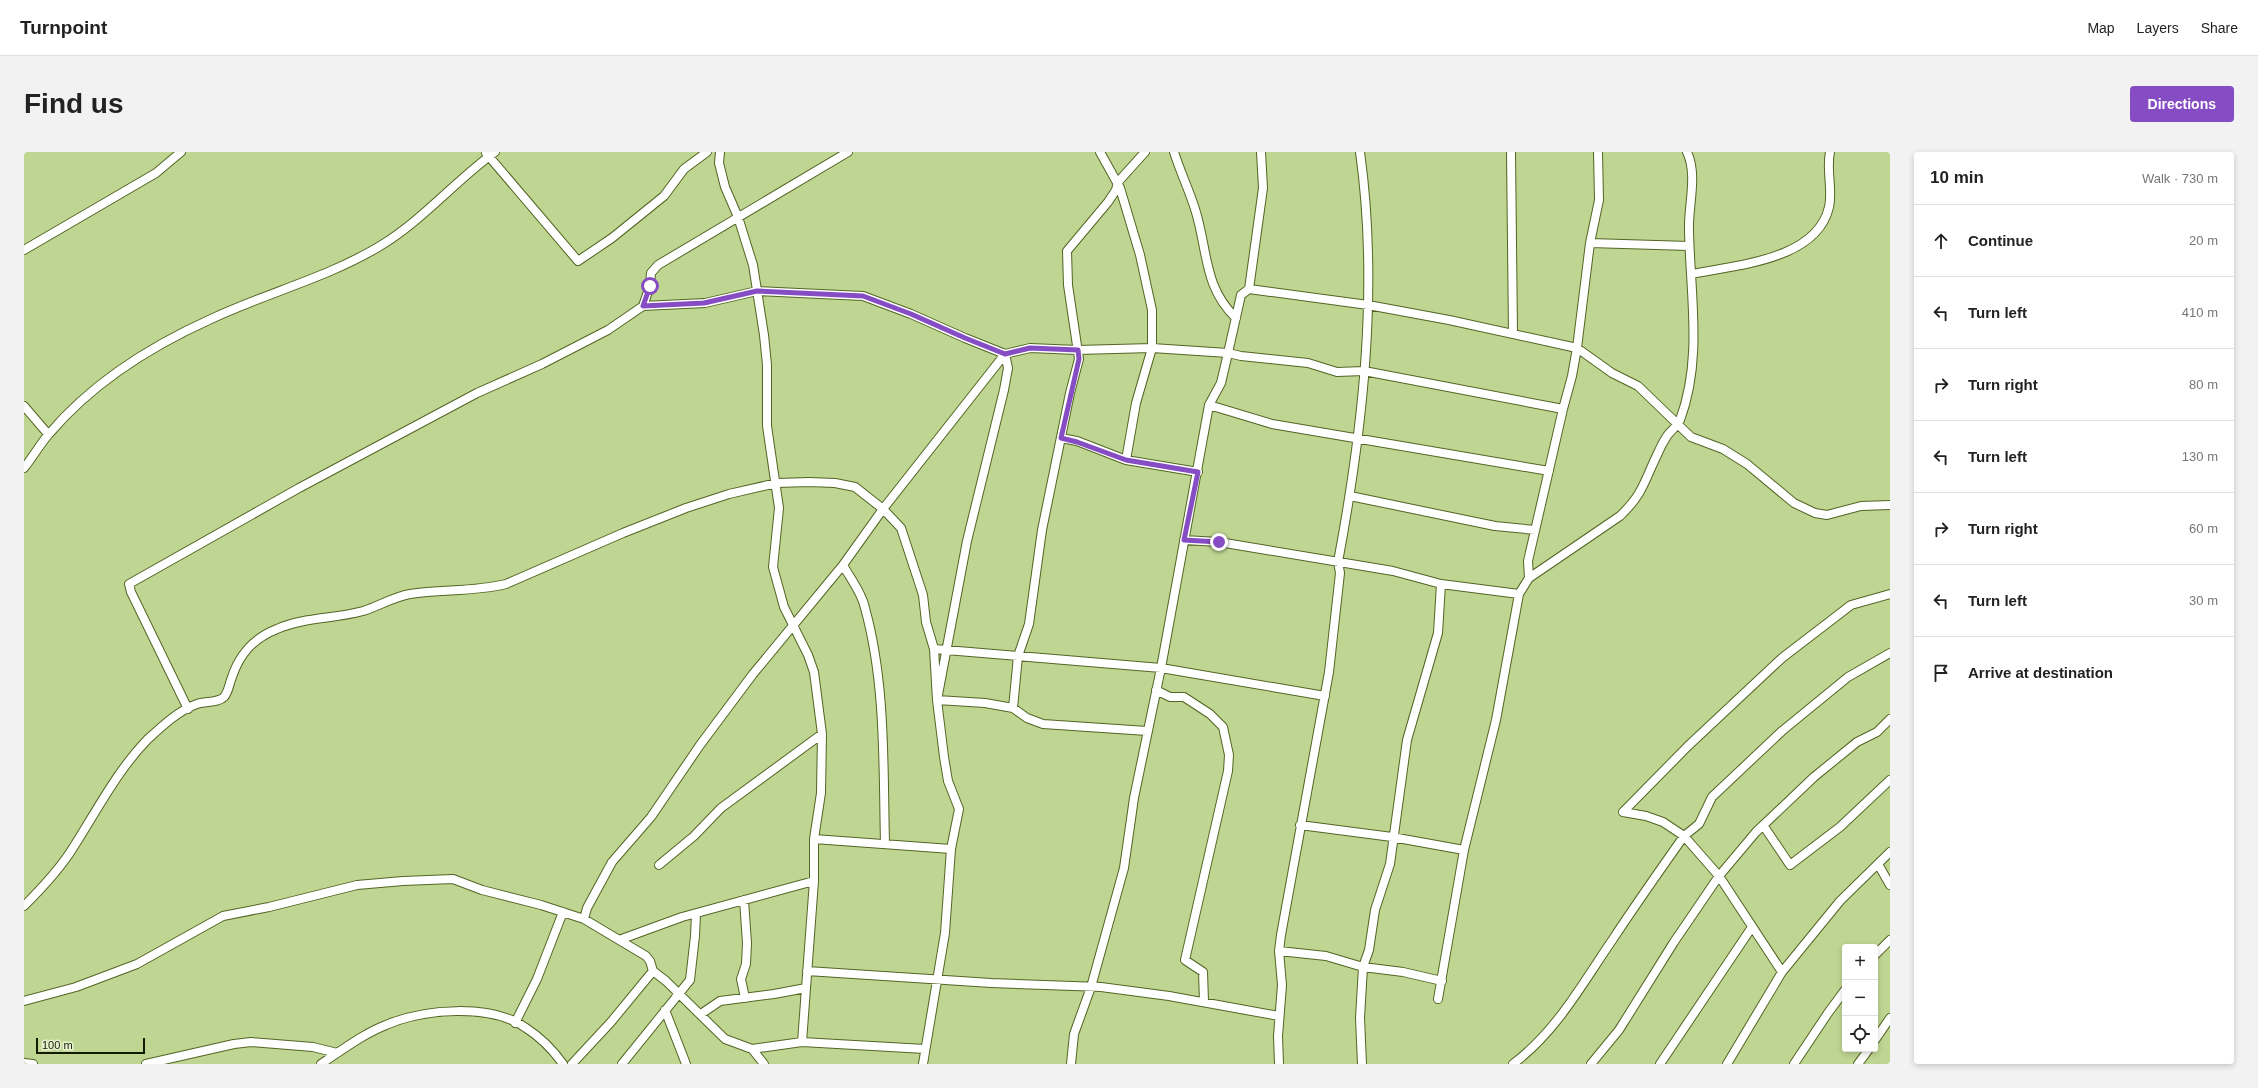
<!DOCTYPE html>
<html lang="en">
<head>
<meta charset="utf-8">
<style>
	:root { --surface:#fff; --page:#f2f2f2; --text:#222; --muted:#767676; --line:#e0e0e0; --accent:#864cc3 }
	body { margin:0; font-family:Arial,sans-serif; background:var(--page); color:var(--text) }
	.controls { position:absolute; right:12px; bottom:12px; display:grid; overflow:hidden; border-radius:4px; box-shadow:0 2px 6px #0003 }
	.controls button { width:36px; height:36px; display:grid; place-items:center; padding:0; border:0; border-bottom:1px solid var(--line); background:var(--surface); color:var(--text); font:20px sans-serif }
	.scale { position:absolute; left:12px; bottom:10px; width:109px; box-sizing:border-box; padding-left:4px; border:2px solid #131a01; border-top:0; font-size:11px; line-height:14px; white-space:nowrap; color:#131a01; -webkit-text-stroke:3px #e6f2d0; paint-order:stroke }
	.stop { position:absolute; width:12px; height:12px; margin:-9px; border:3px solid #864cc3; border-radius:50%; background:#fff }
	.stop.end { background:#864cc3; border-color:#fff; box-shadow:0 1px 4px #0008 }
	.list { margin:0; padding:0; list-style:none }
	h2 { display:flex; justify-content:space-between; align-items:center; height:52px; margin:0; padding:0 16px; font-size:17px }
	h2 small { font-size:13px; font-weight:400; color:var(--muted) }
	.list li { display:grid; grid-template-columns:26px 1fr auto; gap:12px; align-items:center; box-sizing:border-box; height:72px; padding:0 16px; border-top:1px solid var(--line) }
	.list b { display:block; font-size:15px; white-space:nowrap }
	.list em { font-size:13px; font-style:normal; color:var(--muted) }
	.icon { flex:none; width:22px; height:22px; fill:none; stroke:currentColor; stroke-width:2; stroke-linecap:round; stroke-linejoin:round }
	.map { position:relative; flex:none; width:1866px; height:912px; overflow:hidden; border-radius:4px }
	header { display:flex; align-items:center; gap:24px; box-sizing:border-box; height:56px; padding:0 20px; background:var(--surface); border-bottom:1px solid var(--line) }
	header strong { font-size:19px }
	nav { display:flex; gap:22px; margin-inline-start:auto; font-size:14px }
	.intro { display:flex; align-items:center; justify-content:space-between; box-sizing:border-box; height:96px; padding:0 24px }
	h1 { margin:0; font-size:28px }
	.button { padding:10px 18px; border-radius:4px; background:var(--accent); color:#fff; font-size:14px; font-weight:700 }
	main { display:flex; gap:24px; padding:0 24px }
	aside { flex:1; background:var(--surface); border-radius:4px; box-shadow:0 2px 6px #0003 }
	.map>svg:first-child { display:block }
	.lines { fill:none; stroke-linecap:round; stroke-linejoin:round }
	.minor-casing { stroke:#536524; stroke-width:10 }
	.minor { stroke:#fff; stroke-width:8 }
	.route { stroke:#864cc3; stroke-width:5 }
</style>
</head>
<body>
<header>
<strong>Turnpoint</strong>
<nav><a>Map</a><a>Layers</a><a>Share</a></nav>
</header>
<div class="intro"><h1>Find us</h1><a class="button">Directions</a></div>
<main>
<div class="map">
<svg width="1866" height="912" viewBox="0 0 1866 912">
	<rect width="100%" height="100%" fill="#bfd692"/>
	<g class="lines">
		<defs>
			<path id="minor" d="M696 0 695 11 701 35 714 65 729 113 740 183 743 213V274L755 356 749 415 760 455 784 503 790 520 798 582 797 641 790 687V729L778 890 728 897 740 912
				M1076 0 1096 36 1116 103 1128 158V196L1112 251 1102 308 1174 320
				M1150 0C1156 19 1165 38 1171 57 1184 97 1179 135 1212 166
				M1487 0 1489 182
				M462 1 554 109 588 86 640 44 660 17 683 0
				M1566 91 1665 94
				M0 98 132 21 157 0
				M1668 122C1712 113 1793 108 1805 55 1809 37 1802 18 1806 0
				M1225 137 1239 36 1237 0
				M619 154 626 134 627 121 634 113 824 0
				M1185 253 1248 272 1525 319
				M0 254 24 282
				M1037 286 1053 289 1102 308
				M0 316C9 305 16 292 25 282 68 231 127 194 187 167 242 141 303 126 356 94 399 68 431 29 471 0
				M1326 344 1471 374 1511 378
				M1160 388 1195 390 1369 419 1417 432 1495 442
				M819 413C826 426 838 441 841 456 862 532 859 613 861 691
				M1505 426 1596 364C1619 342 1620 330 1633 303 1636 296 1639 290 1643 284 1647 278 1653 275 1656 268 1679 207 1666 141 1665 78 1664 54 1674 23 1663 0
				M910 497 1137 516 1110 646 1100 716 1067 835 1050 882 1047 912
				M1132 538 1146 545H1160L1186 562 1199 575 1205 603 1204 619 1161 808 1179 820 1180 850
				M1301 544 1137 516 1185 253 1197 231 1204 201 1217 204 1284 211 1313 220 1340 219 1539 257
				M989 556 994 504 1005 472 1018 378 1046 241 1055 207 1044 133 1043 99 1084 50 1092 38 1094 30 1121 0
				M164 557 107 440 105 432 275 336 453 241 518 212 584 178 619 154 681 151 733 139 839 144 887 162 941 186 981 202 984 216 980 238 943 389 913 548 961 551 989 556 1003 566 1019 572 1123 579
				M1599 660 1664 594 1758 506 1827 453 1866 442
				M1599 660 1622 664 1639 670 1660 684 1695 724 1758 820
				M1276 673 1368 685 1440 698
				M1739 673 1766 713 1816 675 1866 628
				M790 687 927 697
				M1854 712 1866 733
				M635 713 670 684 697 656 798 582
				M720 748 723 791 722 812 717 827 721 846
				M0 754C17 737 34 719 47 699 71 662 92 620 123 588 137 575 155 558 173 552 181 549 194 551 200 545 205 539 205 532 208 525 216 501 230 486 253 477 280 465 311 467 339 459 355 454 369 445 386 442 418 437 450 440 482 432L599 381 662 356 705 342 753 331 785 330 811 331 831 335 859 357 877 376 899 443 902 470 910 497 913 548 920 605 924 629 935 657 927 697 921 781 899 912
				M595 788 658 765 790 729
				M1255 799 1302 804 1339 815 1379 820 1418 829
				M1851 803 1866 788
				M629 819 642 829 701 887 728 897
				M783 819 967 831 1077 835 1145 844 1255 864
				M1414 847 1440 698 1472 568 1495 442 1505 426 1504 409 1539 257 1548 224 1553 196 1566 91 1575 48 1574 0
				M0 849 52 835 113 812 199 764 245 755 333 733 379 729 429 727 458 738 517 753 560 767
				M641 858 662 912
				M677 862 696 849 750 842 782 836
				M491 871 513 827 539 760
				M1851 888 1866 866
				M778 890 901 897
				M0 911 9 912
				M122 912 210 892 227 890 289 895 313 901
				M297 912C318 898 339 882 362 873 399 857 467 851 502 876 516 885 529 898 539 912
				M548 912 587 870 629 819 626 809 622 804 560 767 563 756 588 710 627 665 676 593 729 522 819 413 859 357 981 202 1006 196 1053 198 1128 196 1204 201 1217 143 1225 137 1344 153 1425 168 1553 196 1588 221 1614 234 1667 285 1699 297 1723 312 1770 351 1791 361 1803 363 1837 354 1866 353
				M598 912 666 828 671 784 672 762
				M1255 912 1254 884 1258 833 1255 799 1257 783 1305 520 1316 421 1314 410C1339 276 1355 136 1336 0
				M1338 912 1336 866 1339 815 1345 798 1351 758 1366 712 1383 588 1414 481 1417 432
				M1489 912C1533 879 1558 832 1589 787 1612 752 1636 718 1660 684L1675 672 1688 645 1758 579 1824 525 1866 501
				M1567 912 1595 878 1650 790 1695 724 1732 680 1790 625 1833 590 1853 580 1866 567
				M1636 912 1728 775
				M1703 912 1758 820 1816 749 1866 700
				M1770 912 1804 861 1821 838
				M1834 912 1845 897"/>
		</defs>
		<use href="#minor" class="minor-casing"/>
		<use href="#minor" class="minor"/>
	</g>
	<g class="lines">
		<path class="route" d="M626 134 619 154 680 151 733 139 839 144 887 162 941 186 981 202 1006 196 1054 198 1055 207 1037 286 1053 290 1102 308 1174 320 1160 388 1195 390"/>
	</g>
</svg>
<div class="controls">
<button>+</button>
<button>−</button>
<button><svg class="icon" aria-label="locate" viewBox="0 0 24 24"><circle cx="12" cy="12" r="6"/><path d="M12 2v4M12 18v4M2 12h4M18 12h4"/></svg></button>
</div>
<div class="scale">100 m</div>
<div class="stop" style="left:626px;top:134px"></div>
<div class="stop end" style="left:1195px;top:390px"></div>
</div>
<aside>
<h2>10 min<small>Walk · 730 m</small></h2>
<ul class="list">
<li><svg class="icon" aria-label="ahead" viewBox="0 0 24 24"><path d="M12 20V5M6 11l6-6 6 6"/></svg><div><b>Continue</b></div><em>20 m</em></li>
<li><svg class="icon" aria-label="left" viewBox="0 0 24 24"><path d="M17 20v-9H6M10 6l-5 5 5 5"/></svg><div><b>Turn left</b></div><em>410 m</em></li>
<li><svg class="icon" aria-label="right" viewBox="0 0 24 24"><path d="M7 20v-9h11M14 6l5 5-5 5"/></svg><div><b>Turn right</b></div><em>80 m</em></li>
<li><svg class="icon" aria-label="left" viewBox="0 0 24 24"><path d="M17 20v-9H6M10 6l-5 5 5 5"/></svg><div><b>Turn left</b></div><em>130 m</em></li>
<li><svg class="icon" aria-label="right" viewBox="0 0 24 24"><path d="M7 20v-9h11M14 6l5 5-5 5"/></svg><div><b>Turn right</b></div><em>60 m</em></li>
<li><svg class="icon" aria-label="left" viewBox="0 0 24 24"><path d="M17 20v-9H6M10 6l-5 5 5 5"/></svg><div><b>Turn left</b></div><em>30 m</em></li>
<li><svg class="icon" aria-label="arrive" viewBox="0 0 24 24"><path d="M6 21V4h12l-3 4 3 4H6"/></svg><div><b>Arrive at destination</b></div></li>
</ul>
</aside>
</main>
</body>
</html>
